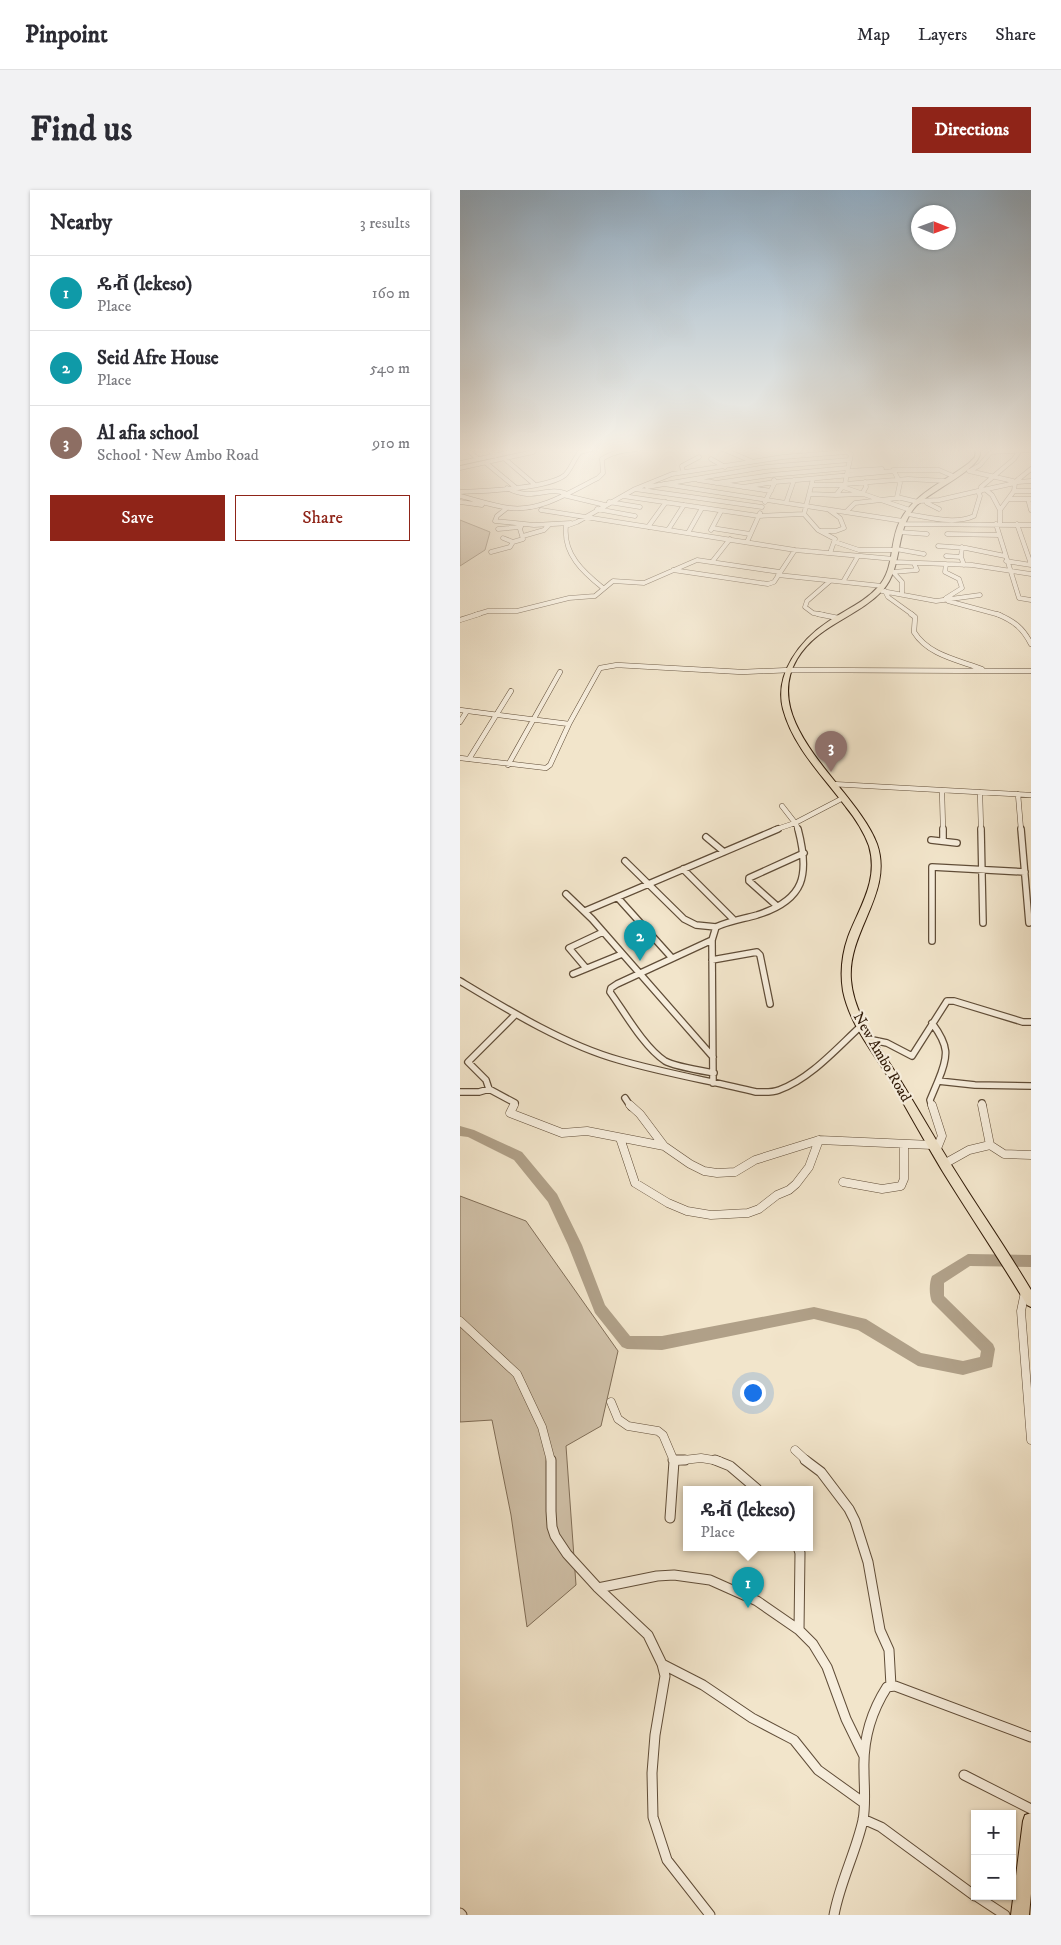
<!DOCTYPE html>
<html lang="en">
<head>
<meta charset="utf-8">
<style>
	:root { --surface:#fff; --page:#f2f2f3; --text:#2b2b33; --muted:#7c7c81; --line:#e1e1e2; --accent:#8f2418 }
	body { margin:0; font-family:"IM FELL DW Pica","Noto Serif Ethiopic",serif; background:var(--page); color:var(--text) }
	.controls { position:absolute; right:15px; bottom:15px; display:grid; overflow:hidden; border-radius:0px; box-shadow:0 1px 4px #0004 }
	.controls button { width:45px; height:45px; display:grid; place-items:center; padding:0; border:0; border-bottom:1px solid var(--line); background:var(--surface); color:var(--text); font:25px sans-serif }
	.compass { position:absolute; left:451px; top:15px; width:45px; height:45px; border-radius:50%; background:var(--surface); box-shadow:0 1px 4px #0004; rotate:91deg }
	.you { position:absolute; left:292px; top:1202px; width:18px; height:18px; margin:-12px; border:4px solid #fff; border-radius:50%; background:#1a73e8; box-shadow:0 0 0 8px #1a73e833 }
	.badge { display:grid; place-items:center; width:32px; height:32px; border-radius:50%; background:var(--accent); color:#fff; font-size:16px; font-weight:700 }
	.pin { position:absolute; translate:-50% -41px; filter:drop-shadow(0 1px 2px #0008) }
	.pin::after { content:''; position:absolute; top:26px; width:18px; height:15px; background:inherit; clip-path:polygon(0 0,100% 0,50% 100%) }
	.popup { position:absolute; left:223px; top:1296px; width:130px; height:65px; box-sizing:border-box; display:grid; place-content:center; border-radius:0px; background:var(--surface); filter:drop-shadow(0 1px 4px #0005); font-size:16px; white-space:nowrap; color:var(--muted) }
	.popup b { font-size:19px; color:var(--text) }
	.popup::after { content:''; position:absolute; left:50%; top:100%; margin-left:-10px; border:10px solid transparent; border-top-color:var(--surface) }
	.list { margin:0; padding:0; list-style:none }
	h2 { display:flex; justify-content:space-between; align-items:center; height:65px; margin:0; padding:0 20px; font-size:21px }
	h2 small { font-size:16px; font-weight:400; color:var(--muted) }
	.list li { display:grid; grid-template-columns:32px 1fr auto; gap:15px; align-items:center; box-sizing:border-box; height:75px; padding:0 20px; border-top:1px solid var(--line) }
	.list b { display:block; font-size:19px; white-space:nowrap }
	.list p { margin:0; font-size:16px; white-space:nowrap; color:var(--muted) }
	.list em { font-size:16px; font-style:normal; color:var(--muted) }
	.actions { display:flex; gap:10px; padding:15px 20px }
	.actions a { flex:1; padding:11px 0; border:1px solid var(--accent); border-radius:0px; text-align:center; font-size:18px; color:var(--accent) }
	.actions .main { background:var(--accent); color:#fff }
	.map { position:relative; flex:none; width:571px; height:1725px; overflow:hidden; border-radius:0px }
	header { display:flex; align-items:center; gap:30px; box-sizing:border-box; height:70px; padding:0 25px; background:var(--surface); border-bottom:1px solid var(--line) }
	header strong { font-size:24px }
	nav { display:flex; gap:28px; margin-inline-start:auto; font-size:18px }
	.intro { display:flex; align-items:center; justify-content:space-between; box-sizing:border-box; height:120px; padding:0 30px }
	h1 { margin:0; font-size:35px }
	.button { padding:12px 22px; border-radius:0px; background:var(--accent); color:#fff; font-size:18px; font-weight:700 }
	main { display:flex; gap:30px; padding:0 30px }
	aside { flex:1; background:var(--surface); border-radius:0px; box-shadow:0 1px 4px #0004 }
	.map>svg:first-child { display:block }
	.green { fill:#d1c2aa; stroke:#806e58 }
	.lines { fill:none; stroke-linecap:round; stroke-linejoin:round }
	.river { fill:#b0a088; fill-rule:evenodd }
	.minor-far4-casing { stroke:#604d38; stroke-width:5 }
	.minor-far3-casing { stroke:#604d38; stroke-width:5.5 }
	.minor-far2-casing { stroke:#604d38; stroke-width:8 }
	.minor-far1-casing { stroke:#604d38; stroke-width:9 }
	.minor-casing { stroke:#604d38; stroke-width:11 }
	.primary-casing { stroke:#301a07; stroke-width:2 }
	.minor-far4 { stroke:#f7eedd; stroke-width:4 }
	.minor-far3 { stroke:#f7eedd; stroke-width:4.5 }
	.minor-far2 { stroke:#f7eedd; stroke-width:5.5 }
	.minor-far1 { stroke:#f7eedd; stroke-width:8 }
	.minor { stroke:#f7eedd; stroke-width:9 }
	.primary { fill:#f2e5cb; fill-rule:evenodd }
	.labels { text-anchor:middle; dominant-baseline:central; stroke-width:4.5; stroke-linejoin:round; paint-order:stroke }
	.street-label { font-size:15px; fill:#301a07; stroke:#f7eedd }
</style>
</head>
<body>
<header>
<strong>Pinpoint</strong>
<nav><a>Map</a><a>Layers</a><a>Share</a></nav>
</header>
<div class="intro"><h1>Find us</h1><a class="button">Directions</a></div>
<main>
<aside>
<h2>Nearby<small>3 results</small></h2>
<ul class="list">
<li><span class="badge" style="background:#0f9aa8">1</span><div><b>ዴቭ (lekeso)</b><p>Place</p></div><em>160 m</em></li>
<li><span class="badge" style="background:#0f9aa8">2</span><div><b>Seid Afre House</b><p>Place</p></div><em>540 m</em></li>
<li><span class="badge" style="background:#8d6e63">3</span><div><b>Al afia school</b><p>School · New Ambo Road</p></div><em>910 m</em></li>
</ul>
<div class="actions"><a class="main">Save</a><a>Share</a></div>
</aside>
<div class="map">
<svg width="571" height="1725" viewBox="0 0 571 1725">
	<rect width="100%" height="100%" fill="#f2e5cb"/>
	<filter id="stains"><feTurbulence type="fractalNoise" baseFrequency=".004" numOctaves="4"/><feColorMatrix values="0 0 0 0 .2 0 0 0 0 .09 0 0 0 0 .02 0 0 0 .5 -.17"/></filter>
	<radialGradient id="worn" r=".72"><stop offset=".6" stop-color="#630" stop-opacity="0"/><stop offset="1" stop-color="#630" stop-opacity=".3"/></radialGradient>
	<path class="green" d="M0 330 30 342 25 360 0 376Z
		M0 1006 66 1031 158 1161 141 1236 106 1256 116 1395 67 1437 51 1325 32 1230 0 1232Z"/>
	<g class="lines">
		<path class="river" d="M0 936 14 940 62 962 97 1004 122 1055 145 1115 170 1146H202L354 1117 406 1129 461 1163 503 1171 520 1167 521 1161 472 1112C469 1105 469 1093 472 1086L508 1064 571 1065V1077L510 1076 484 1093V1106L533 1154 535 1159 532 1177 503 1185 458 1176 398 1140 354 1129 202 1160 167 1159 162 1157 135 1123 108 1055 88 1012 54 970 8 947 0 946Z"/>
		<defs>
			<path id="minor-far4" d="M4 257 18 269
				M26 257 35 266
				M258 257 291 271
				M45 269 74 294
				M251 269 265 277
				M0 273 70 258
				M26 273 55 297
				M0 278 73 262 68 257
				M433 280H479L493 286
				M388 281 422 279
				M509 281 553 291 555 293 554 301
				M510 281 520 275 531 262 571 260
				M223 282 222 276 239 267
				M353 289 344 324 358 340 375 349 370 363
				M238 290 311 301
				M555 292 571 279
				M558 292 571 291
				M256 293 311 285 388 278
				M204 294 443 331
				M352 295H384
				M187 297 306 277 390 270
				M283 297 315 292 434 281 440 293 437 307 458 312
				M383 297 450 320
				M47 298C72 312 87 296 105 303
				M175 299 302 317
				M526 300 532 305 540 320
				M518 301 555 293
				M521 301V297L554 269 560 260
				M0 302C23 301 88 299 105 285 111 279 114 269 120 262L139 257
				M350 304 376 305 384 295
				M103 305 145 315
				M376 305 402 304 406 297 405 292
				M0 306C16 310 33 316 50 318 80 322 112 301 138 288L143 283 142 269C159 258 182 259 201 257
				M163 306 299 326 344 324
				M550 309H571
				M568 309 571 320
				M0 312 22 315
				M149 312 180 317
				M305 312 315 292 314 290
				M326 313 334 290
				M467 313 479 319
				M47 318 37 326 35 331 74 335 111 333
				M137 319 175 326
				M81 320 335 360 434 369
				M386 322 395 313 438 308
				M447 324C468 327 494 335 514 326L520 306 518 301 479 310 459 311
				M441 334 571 335
				M536 334 559 408 571 410
				M540 334V320L554 301H571
				M557 334 571 374
				M188 337 206 312
				M252 338 290 344
				M38 339 60 337
				M208 340 224 315
				M251 340 261 321
				M361 341H376L384 338 380 328 369 320
				M439 342 467 344
				M228 343 242 318
				M487 344 539 345
				M63 346 84 340 89 335
				M43 348 53 352
				M287 352 300 323
				M375 352 399 360H436
				M478 356 506 358 545 366
				M502 357 501 367 504 375
				M436 359 464 364
				M31 362 50 357 53 352 63 349 60 339 62 334
				M486 366 501 367
				M546 371 571 375
				M252 372 270 349
				M434 372 512 375 571 384
				M486 374 485 382 499 389 502 398 486 408
				M213 380 308 394 314 392 335 360
				M433 382 457 380 454 373
				M433 382 442 392V404
				M318 385 422 396
				M383 392 398 366
				M143 398C123 382 103 364 106 336L117 332 175 299 212 284 323 267 386 262 391 264 385 294 448 289 486 291
				M422 401 476 411 520 405
				M425 401 428 407 453 425
				M488 411 540 425
				M15 425 28 421H57L109 408 135 406 153 391 184 393 237 370 320 382
				M364 425 353 423 345 417 347 411 370 391"/>
			<path id="minor-far3" d="M358 424 378 428
				M451 424 455 427 454 442C468 465 498 470 522 479
				M537 424C554 431 563 438 571 454
				M0 430 19 424
				M0 520 109 534 140 478 157 475 282 482 330 480 571 481
				M0 532 7 521
				M0 568 86 578 90 575 109 534
				M9 569 51 501
				M48 575 100 482
				M372 594 571 605
				M482 600 483 640
				M520 602 521 640
				M558 604 561 640
				M322 616 336 634 338 640
				M314 640 335 633 383 608"/>
			<path id="minor-far2" d="M483 639V651
				M521 639 523 733
				M561 639 569 733
				M246 647 264 662
				M471 650 497 653
				M165 671 224 729 236 735 256 737
				M223 679 273 729
				M106 704 132 729 253 867
				M158 708 212 768
				M317 716 289 691V688L344 663
				M125 721 318 639
				M252 750 157 794 151 798 150 802C165 823 184 857 205 871 213 876 243 881 254 883
				M472 751V677L565 682
				M252 770 297 762 300 765 310 814
				M126 778 109 758 143 742
				M113 784 162 764
				M0 791C48 820 105 855 159 870 204 883 251 891 296 902 304 902 312 903 319 900 350 889 377 858 401 836
				M472 833C489 856 489 865 478 891
				M408 849 427 853 452 866 487 811H494L563 832H571
				M253 893 252 750 256 737C269 731 283 729 297 725 345 710 350 685 338 639
				M0 902H19L29 899
				M165 908 171 917
				M522 913 523 917
				M53 917 55 913 29 899 26 890 8 872 55 825
				M472 917 470 910 478 891 515 895 571 896"/>
			<path id="minor-far1" d="M54 915 50 923 102 943 127 941 204 956
				M170 915 180 924 204 956 230 974 244 981 257 983 275 982 295 970 359 950 472 955
				M472 915 482 946 476 961
				M522 915 530 955 544 964 571 965
				M160 948 175 993 208 1013 227 1021 251 1025 288 1023 299 1019 317 1005 329 1000 336 994 349 977 359 950
				M484 974 509 960 530 955
				M383 992 422 999 441 996 444 989V955
				M565 1102 561 1121 571 1250
				M0 1131 57 1184 82 1237 91 1271
				M151 1212 158 1229 168 1236 198 1241 203 1245 214 1271
				M335 1260 347 1271
				M215 1271 241 1268 259 1271"/>
			<path id="minor" d="M91 1270V1321L92 1337 95 1346 107 1364 138 1398 188 1445 202 1474 205 1486 195 1545 192 1583 193 1627 207 1670 250 1725
				M213 1270H225
				M255 1270 270 1276 297 1299
				M345 1270 361 1282 389 1319 395 1331 408 1372 420 1440 429 1460 431 1496
				M210 1328 214 1271
				M338 1357 340 1363 339 1440
				M138 1398 197 1386 214 1385 250 1390 297 1411 339 1440 353 1454 367 1477 386 1529 404 1566
				M202 1474 243 1495 292 1528 334 1550 358 1580 404 1613
				M504 1585 571 1619
				M403 1629 421 1637 515 1706
				M516 1706 545 1725
				M0 1723 2 1725
				M374 1725C380 1692 396 1662 403 1630 406 1614 404 1597 404 1580 403 1551 411 1522 427 1497L435 1496 571 1547"/>
			<path id="primary" d="M516 257H520C520 260 521 264 519 267 513 282 470 302 456 316 434 340 444 376 423 400 397 428 358 434 337 469 298 535 397 599 417 654 434 703 387 741 391 790 394 826 419 855 437 885 456 915 473 946 492 976 518 1018 546 1058 571 1100V1117L567 1115C540 1070 511 1027 483 982 465 952 448 921 430 890 413 862 390 835 383 801 380 783 382 764 388 747 400 716 419 690 409 656 404 642 395 628 386 617 363 586 333 557 323 519 314 484 340 450 369 431 385 420 405 412 418 397 435 379 429 352 440 331 454 303 486 291 509 273L515 267Z
				M571 1623V1704L569 1725H551L563 1631 565 1625Z"/>
		</defs>
		<use href="#minor-far4" class="minor-far4-casing"/>
		<use href="#minor-far3" class="minor-far3-casing"/>
		<use href="#minor-far2" class="minor-far2-casing"/>
		<use href="#minor-far1" class="minor-far1-casing"/>
		<use href="#minor" class="minor-casing"/>
		<use href="#primary" class="primary-casing"/>
		<use href="#minor-far4" class="minor-far4"/>
		<use href="#minor-far3" class="minor-far3"/>
		<use href="#minor-far2" class="minor-far2"/>
		<use href="#minor-far1" class="minor-far1"/>
		<use href="#minor" class="minor"/>
		<use href="#primary" class="primary"/>
	</g>
	<linearGradient id="sky" x2="0" y2="1"><stop stop-color="#91acc2"/><stop offset="0.52" stop-color="#f9f3e8"/><stop offset="1" stop-color="#f9f3e8" stop-opacity="0"/></linearGradient>
	<rect width="571" height="499" fill="url(#sky)"/>
	<g class="labels">
		<g class="street-label">
			<text transform="translate(422 867) rotate(60)">New Ambo Road</text>
		</g>
	</g>
	<rect width="100%" height="100%" filter="url(#stains)"/>
	<rect width="100%" height="100%" fill="url(#worn)"/>
</svg>
<div class="controls">
<button>+</button>
<button>−</button>
</div>
<svg class="compass" viewBox="-18 -18 36 36"><path d="M0-13l5 13h-10z" fill="#e53935"/><path d="M0 13l5-13h-10z" fill="#7c7c81"/></svg>
<div class="you"></div>
<div class="pin badge" style="left:288px;top:1418px;background:#0f9aa8">1</div>
<div class="popup"><b>ዴቭ (lekeso)</b>Place</div>
<div class="pin badge" style="left:180px;top:771px;background:#0f9aa8">2</div>
<div class="pin badge" style="left:371px;top:582px;background:#8d6e63">3</div>
</div>
</main>
</body>
</html>
